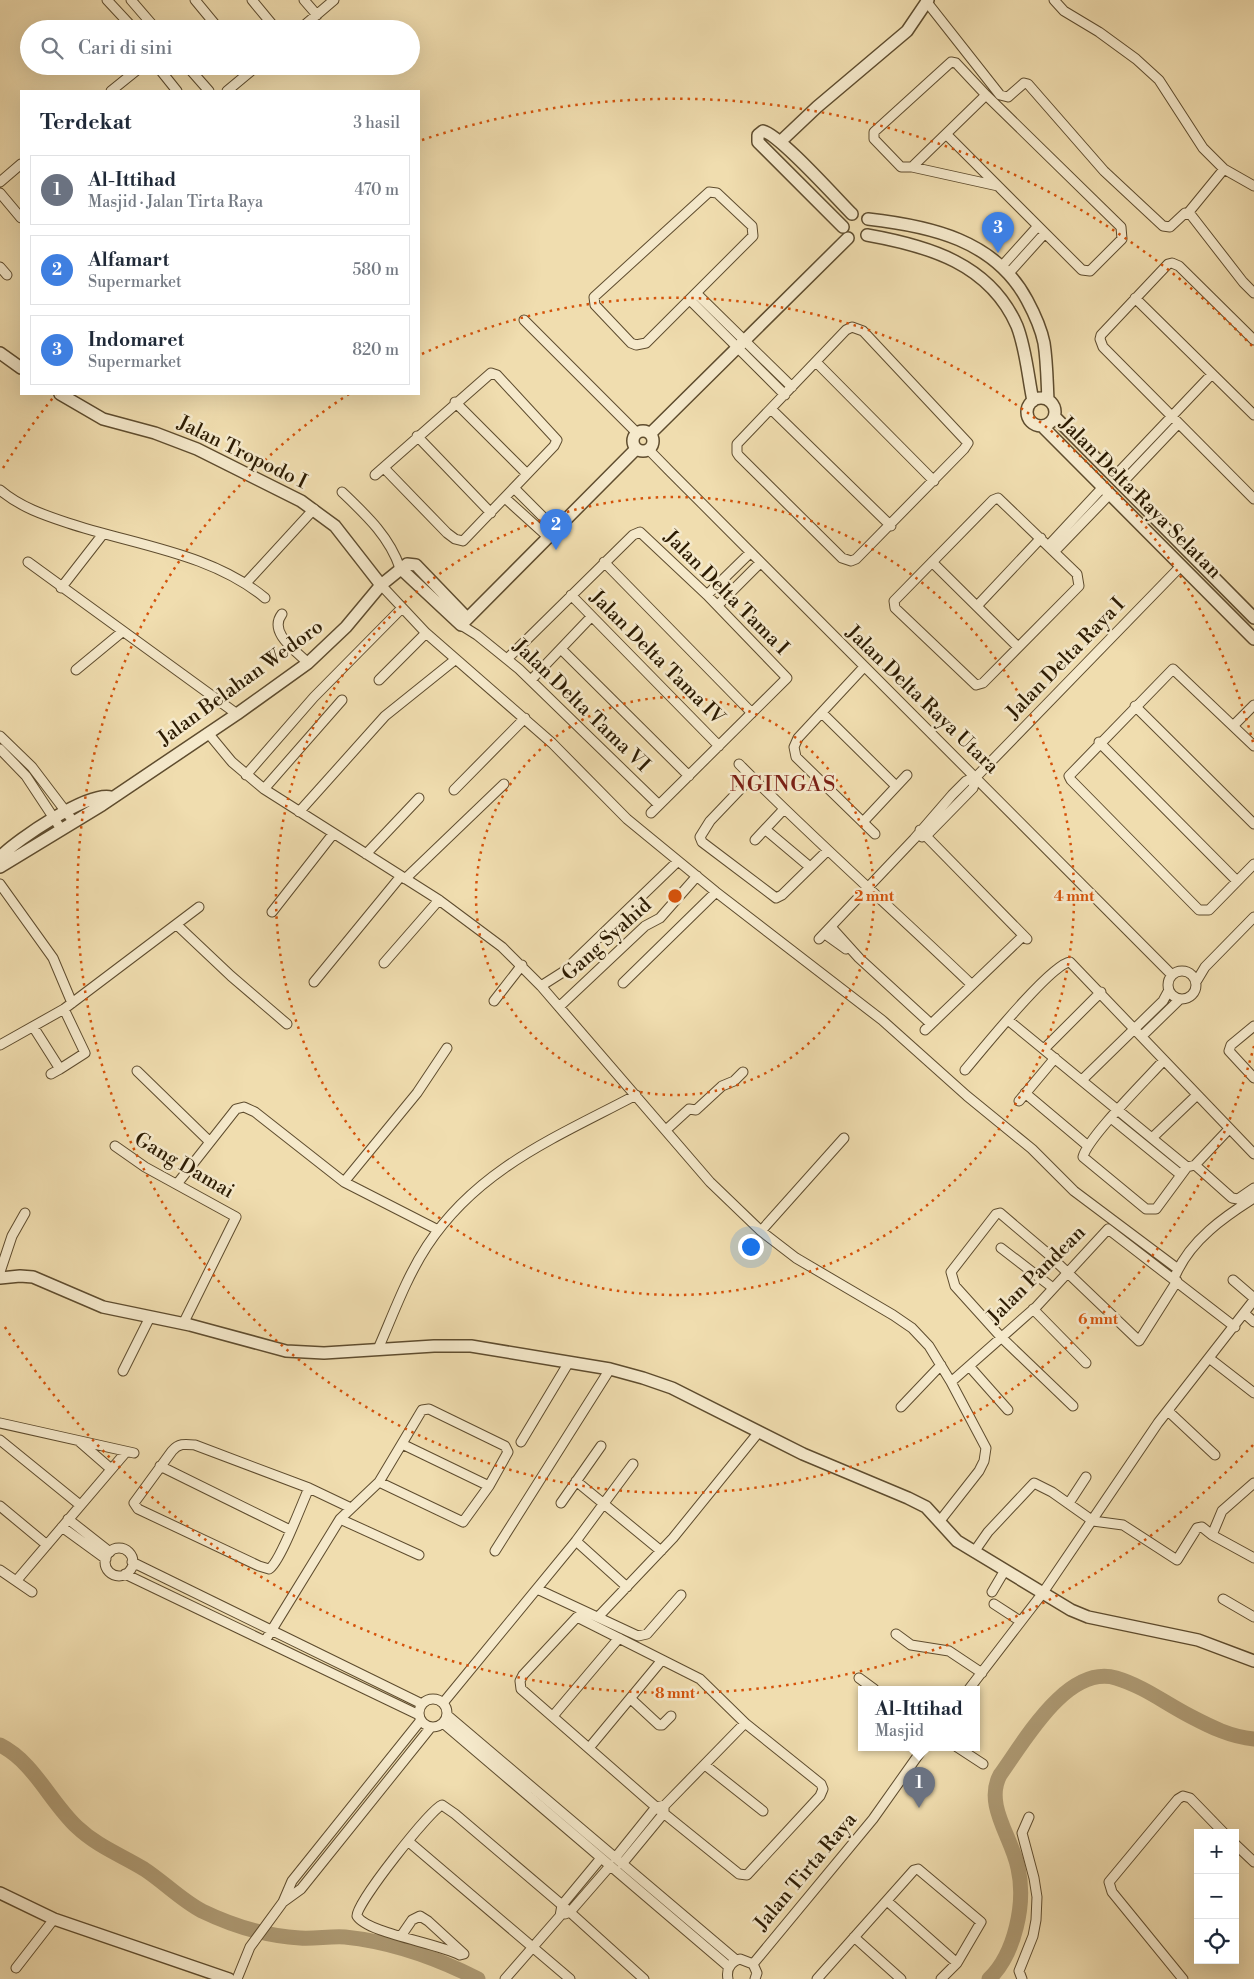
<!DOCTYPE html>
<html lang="id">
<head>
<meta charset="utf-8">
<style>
	:root { --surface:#fff; --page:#f2f2f3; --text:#1f2937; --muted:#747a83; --line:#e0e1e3; --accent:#8f2418 }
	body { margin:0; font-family:"Libre Bodoni",serif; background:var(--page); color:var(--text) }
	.controls { position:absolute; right:15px; bottom:15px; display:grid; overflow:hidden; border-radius:0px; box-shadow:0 5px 20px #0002 }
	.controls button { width:45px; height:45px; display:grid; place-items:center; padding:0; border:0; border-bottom:1px solid var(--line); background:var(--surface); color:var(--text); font:25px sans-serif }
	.you { position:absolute; left:750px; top:1246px; width:18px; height:18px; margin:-12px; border:4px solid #fff; border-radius:50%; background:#1a73e8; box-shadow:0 0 0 8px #1a73e833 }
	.badge { display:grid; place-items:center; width:32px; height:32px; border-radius:50%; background:var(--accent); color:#fff; font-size:16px; font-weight:700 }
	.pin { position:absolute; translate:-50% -41px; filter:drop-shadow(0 1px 2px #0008) }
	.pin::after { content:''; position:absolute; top:26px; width:18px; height:15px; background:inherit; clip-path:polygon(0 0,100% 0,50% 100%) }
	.popup { position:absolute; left:858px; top:1686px; width:122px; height:65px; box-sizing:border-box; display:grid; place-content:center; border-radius:0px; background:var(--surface); filter:drop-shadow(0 1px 4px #0005); font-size:16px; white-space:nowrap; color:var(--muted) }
	.popup b { font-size:19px; color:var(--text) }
	.popup::after { content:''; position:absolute; left:50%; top:100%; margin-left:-10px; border:10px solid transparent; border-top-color:var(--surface) }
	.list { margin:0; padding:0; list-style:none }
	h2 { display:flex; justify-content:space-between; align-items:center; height:65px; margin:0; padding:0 20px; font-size:21px }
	h2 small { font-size:16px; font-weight:400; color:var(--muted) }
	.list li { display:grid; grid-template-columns:32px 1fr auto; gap:15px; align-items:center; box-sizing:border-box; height:70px; margin:0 10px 10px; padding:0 10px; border:1px solid var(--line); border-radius:0px }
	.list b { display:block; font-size:19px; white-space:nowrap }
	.list p { margin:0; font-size:16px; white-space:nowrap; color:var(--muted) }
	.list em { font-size:16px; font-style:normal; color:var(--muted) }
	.icon { flex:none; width:28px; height:28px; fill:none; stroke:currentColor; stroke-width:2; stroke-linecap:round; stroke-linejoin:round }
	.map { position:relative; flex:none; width:1254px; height:1979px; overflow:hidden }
	.search { position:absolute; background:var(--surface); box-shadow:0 5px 20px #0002; left:20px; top:20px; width:400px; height:55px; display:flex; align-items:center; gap:12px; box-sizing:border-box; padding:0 18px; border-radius:28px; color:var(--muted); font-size:19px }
	.panel { position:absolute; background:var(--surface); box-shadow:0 5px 20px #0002; left:20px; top:90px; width:400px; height:305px; border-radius:0px }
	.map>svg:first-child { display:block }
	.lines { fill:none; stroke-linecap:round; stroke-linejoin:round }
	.river { stroke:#ae9b75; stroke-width:15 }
	.minor-casing { stroke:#5e4c2e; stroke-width:11 }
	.tertiary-casing { stroke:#5e4c2e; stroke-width:14 }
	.minor { stroke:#f5e9cb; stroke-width:9 }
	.tertiary { stroke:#f5e9cb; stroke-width:11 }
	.ring { fill:none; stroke:#d5530b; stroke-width:2.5; stroke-dasharray:2.5 5 }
	.labels { text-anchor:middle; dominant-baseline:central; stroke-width:5; stroke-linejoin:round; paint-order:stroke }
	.street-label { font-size:20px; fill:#2d1c03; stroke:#f5e9cb }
	.quarter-label { font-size:22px; letter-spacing:1px; fill:#7a1f14; stroke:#f5e9cb }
	.centre { fill:#d5530b; stroke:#f5e9cb; stroke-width:2.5 }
	.ring-label { font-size:15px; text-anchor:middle; font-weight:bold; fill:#d5530b; stroke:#f5e9cb; stroke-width:5; stroke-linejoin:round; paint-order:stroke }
</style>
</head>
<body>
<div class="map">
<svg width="1254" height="1979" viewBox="0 0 1254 1979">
	<rect width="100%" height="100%" fill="#f0ddaf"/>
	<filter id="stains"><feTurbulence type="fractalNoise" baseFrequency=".004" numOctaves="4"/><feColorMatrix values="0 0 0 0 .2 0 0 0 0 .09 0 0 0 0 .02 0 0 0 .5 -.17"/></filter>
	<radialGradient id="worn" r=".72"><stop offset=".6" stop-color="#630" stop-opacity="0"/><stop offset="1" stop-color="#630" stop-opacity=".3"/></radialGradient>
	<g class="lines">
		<path class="river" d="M0 1745C34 1762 50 1802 77 1827 97 1846 121 1855 144 1869 164 1882 181 1900 202 1911 233 1926 266 1936 300 1938 315 1939 330 1936 345 1937 393 1942 435 1957 478 1979
			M989 1979C1015 1954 1026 1903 1018 1868 1012 1837 984 1805 1000 1775 1024 1742 1067 1664 1116 1678 1143 1686 1165 1703 1190 1716 1211 1727 1231 1737 1254 1739"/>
		<defs>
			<path id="minor" d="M107 0 134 29
				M131 0 156 29
				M195 0 219 29
				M252 0 276 29
				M304 0 317 15
				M1054 0 1064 11 1099 32 1136 59 1159 80 1203 148 1224 169 1254 186
				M926 1 1000 95 1008 97 1024 83 1028 84 1104 171 1163 226 1170 227 1185 213 1191 215 1243 282 1254 293
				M300 29 334 0
				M157 66 177 91
				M187 66 209 91
				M111 91 142 66
				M227 91 257 66
				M946 134 1082 270 1090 271 1122 239 1121 227 986 95 956 63 951 62 874 132V139L901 167H912L998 186
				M912 167 986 95
				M0 182 21 164
				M709 192 717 193 752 226 753 236 646 343 636 345 631 343 595 305 594 297Z
				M0 193 21 218
				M1188 213 1224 169
				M1002 266 1038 226
				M0 267 7 275
				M1009 273 1045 233
				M697 294 792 387
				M1135 298 1254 415
				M690 300 785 395
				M524 320 637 433
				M852 327 863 331 968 443 964 449 856 559 851 561 842 558 739 456 737 453V444L846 330Z
				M1254 340 1179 266 1172 263 1168 264 1101 335 1100 339 1103 347 1254 499
				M816 362 934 481
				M455 402 527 474
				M771 409 891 526
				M417 436 491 513
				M649 450C822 626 998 799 1172 975
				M375 475 491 373 497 375 557 440 554 446 463 541 455 539 447 533 384 468
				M1114 477 1212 374
				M1121 484 1178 424
				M514 488 556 530
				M0 490C20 507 44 515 68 523 134 545 211 553 265 598
				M342 492C366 515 389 536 400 568
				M505 498 548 537
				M998 498 1077 574 1079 586 983 683 976 685 895 608 894 601 993 500Z
				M1049 545 1103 487
				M1055 551 1110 494
				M28 562 237 714
				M604 562 752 713
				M932 562 1018 647
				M246 583 314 509
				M381 585 426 633 552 743 627 819 716 892 882 1020 967 1096 1032 1149 1074 1191 1178 1269
				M61 588 103 534
				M571 595 719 746
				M707 595 750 553
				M718 605 760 563
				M977 606 1041 538
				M282 614C268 632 295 650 308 663
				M461 625 477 635 519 669 659 805
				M561 649 689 776
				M507 659 633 535 640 532 707 595 787 678 651 813
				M863 668 798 738 794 747 796 757 875 834
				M76 670 122 632
				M379 680 426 633
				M531 680 591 617
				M1135 706 1254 824
				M822 713 896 786
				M1234 725 1254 705
				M208 733 232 762 264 789 439 900 502 947 541 986 710 1182 761 1231 796 1258 893 1315 912 1328 929 1346 951 1382 986 1448 984 1461 979 1471 939 1522
				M0 736 32 767 73 821
				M1099 742 1237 881
				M1254 746 1173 669 1069 776 1071 780 1199 910H1209L1254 864
				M0 749 26 776 61 829
				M739 764C814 840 895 911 972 985
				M246 775 314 697 402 608
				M752 777 710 821 700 837 702 842 776 898 782 895 827 851
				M264 789 342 700
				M454 790 525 718
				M299 812 385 716 456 659
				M863 822 907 775
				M766 830 810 867
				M920 830 1027 939
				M922 837 926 836 973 788 976 777
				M755 840 784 809
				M366 854 419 798
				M405 879 504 784
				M0 884 53 958 72 1003
				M272 912 333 834
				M177 925 231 976 287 1024
				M831 927 859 958 931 1024
				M825 934 846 949
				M819 939 914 839 952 795 966 781 976 777 1181 566
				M384 963 439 900
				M1168 985a14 14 0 1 1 28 0a14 14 0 1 1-28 0Z
				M314 982 401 876
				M1196 982 1205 967 1254 917
				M623 983 716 892
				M541 986 563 972 678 861
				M494 1001 522 965
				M559 1007 645 926 660 918 697 876
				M1008 1020 1187 1167 1195 1165 1232 1198 1238 1199 1254 1188
				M1254 1026 1231 1045 1229 1051 1254 1078
				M34 1028 60 1069 51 1074
				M925 1030 1023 936
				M1142 1036 1180 999
				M0 1045 64 1009 199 907
				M1044 1049 1101 992
				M1164 1060C1148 1078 1087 1138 1083 1157L1146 1209H1156L1187 1167
				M60 1069 85 1053 64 1009
				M965 1070C981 1051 1051 964 1070 962L1254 1154
				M137 1071 210 1142
				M1082 1080 1163 1001 1169 990
				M1025 1093 1088 1146
				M1019 1101 1055 1058
				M1111 1118 1181 1175
				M666 1130 689 1109 696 1110 722 1086 734 1081 743 1072
				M1152 1138 1197 1095
				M115 1146 145 1167 236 1217 183 1324
				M1195 1165 1229 1129
				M344 1182 417 1093 447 1048
				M177 1184 236 1109 244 1107 255 1112 344 1182 438 1230
				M761 1231 844 1138
				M1001 1248 1053 1288
				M0 1272 12 1236 25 1213
				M1176 1274C1191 1240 1224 1217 1254 1198
				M1233 1280 1254 1298
				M1033 1309 1086 1363
				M1244 1313 1254 1322
				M378 1349C393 1315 406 1278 427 1246 478 1168 557 1137 636 1095
				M1209 1358 1254 1393
				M969 1366 1008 1410
				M123 1371 150 1317
				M951 1382 1037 1306 1108 1229 1235 1327
				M1073 1406 1001 1337 955 1286 951 1272 996 1214 1000 1213 1047 1253 1139 1341 1177 1281
				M901 1407 941 1365
				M1168 1411 1215 1455
				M0 1423 134 1453
				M0 1440 80 1505
				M80 1442 111 1469
				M521 1442 569 1362
				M402 1444 489 1486
				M160 1466 290 1530
				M576 1481 661 1551
				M309 1488C302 1503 280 1563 269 1569L259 1566 138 1509 134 1503 172 1451C179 1443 185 1444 195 1445L309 1488 351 1508
				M561 1503 601 1446
				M1069 1503 1086 1477
				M0 1506 47 1545
				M68 1519 110 1552
				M340 1519 419 1555
				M62 1527 106 1559
				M1212 1535 1254 1558
				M576 1541 627 1587
				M105 1562a14 14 0 1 1 28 0a14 14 0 1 1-28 0Z
				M495 1551 610 1369
				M974 1552 988 1532 1034 1483 1052 1492 1093 1521 1123 1525 1177 1560 1197 1528 1202 1527 1212 1535 1222 1511 1254 1483
				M132 1562 422 1704
				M0 1570 32 1592
				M125 1574 419 1715
				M17 1580 126 1452
				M537 1589 638 1636 647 1634 681 1595
				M992 1592 1005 1570
				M1223 1599 1254 1617
				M994 1604 1020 1621
				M577 1617 700 1679 745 1723 821 1784 823 1789 820 1796 747 1875 739 1874 656 1807 521 1689 520 1681 523 1675Z
				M598 1617 673 1538 758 1433
				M896 1634 911 1645 949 1651 982 1673
				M265 1641 340 1519 379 1482 422 1410 429 1409 505 1446 508 1452 489 1486 463 1522 379 1482
				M859 1678 874 1689
				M969 1689 1042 1594 1158 1423 1254 1300
				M631 1699 659 1725H662L671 1716
				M419 1713a14 14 0 1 1 28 0a14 14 0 1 1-28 0Z
				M443 1703 576 1541 633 1464
				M447 1715 736 1960
				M553 1716 619 1638
				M443 1723 729 1967
				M957 1747 983 1764
				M589 1748 662 1660
				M705 1765 763 1811
				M409 1842 570 1979
				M1235 1844 1254 1862
				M615 1858 656 1807 665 1805 745 1723
				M622 1864 664 1813V1808
				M887 1901 957 1963
				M283 1902 301 1889 431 1727
				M565 1914 570 1912 610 1866
				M401 1936 412 1920 420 1916 428 1921 464 1954 460 1955C437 1943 367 1933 357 1916 356 1903 430 1810 442 1805L455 1814 562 1905 644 1979
				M854 1937 901 1979
				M753 1964 873 1819 924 1747
				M16 1968 54 1919
				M237 1979 250 1947 283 1902 292 1881 421 1720
				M505 1979 560 1916 562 1905 601 1858
				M728 1979C726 1969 730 1962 740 1959L753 1964 757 1973 755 1979
				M817 1979 914 1870 918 1869 981 1922 957 1963 941 1979
				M1022 1979 1019 1971 1033 1936 1036 1920 1037 1897 1034 1878 1022 1833 1029 1817
				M1183 1979 1112 1892 1109 1882 1178 1799 1183 1796 1190 1798 1224 1833"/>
			<path id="tertiary" d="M780 142 817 107 907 31 928 0
				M868 219C930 226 995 240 1027 300 1034 313 1041 328 1044 343 1047 362 1047 381 1048 400
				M843 227 758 142V135L763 131C780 135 836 198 852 214
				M867 235C929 246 990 264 1017 326 1026 349 1028 377 1033 401
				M0 353 21 368
				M60 394 103 419 155 433 197 449 301 501 335 526 381 585
				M1027 412a14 14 0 1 1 28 0a14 14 0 1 1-28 0Z
				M1055 417 1254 618
				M1042 426 1254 639
				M633 441a10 10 0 1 1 20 0a10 10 0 1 1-20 0Z
				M650 434 848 238
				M400 568 461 625 636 449
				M0 857C18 839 88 791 111 797
				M0 867 102 805 237 714 308 663 346 627 381 585 407 564 416 565 467 618
				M0 1278 20 1276 33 1277 103 1307 190 1325 286 1351 324 1353 434 1346H471L610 1369 643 1378 672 1388 803 1454 908 1498 926 1507 957 1541 1071 1610 1088 1617 1198 1640 1254 1661
				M0 1893 54 1919 229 1979"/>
		</defs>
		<use href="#minor" class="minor-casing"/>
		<use href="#tertiary" class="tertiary-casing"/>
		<use href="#minor" class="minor"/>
		<use href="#tertiary" class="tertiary"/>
	</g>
	<g class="ring">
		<circle cx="675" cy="896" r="199"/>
		<circle cx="675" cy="896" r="399"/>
		<path d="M1254 1046A598 598 0 1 1 349 394M422 354A598 598 0 0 1 1254 746"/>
		<path d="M1253 1445A797 797 0 0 1 3 1324M3 468A797 797 0 0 1 56 394M422 140A797 797 0 0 1 1253 347"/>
	</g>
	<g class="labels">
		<g class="street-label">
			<text transform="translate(242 453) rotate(26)">Jalan Tropodo I</text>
			<text transform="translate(1140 498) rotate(45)">Jalan Delta Raya Selatan</text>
			<text transform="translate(726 593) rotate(45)">Jalan Delta Tama I</text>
			<text transform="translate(657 658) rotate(45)">Jalan Delta Tama IV</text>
			<text transform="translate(1066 659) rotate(-46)">Jalan Delta Raya I</text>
			<text transform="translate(241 683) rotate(-36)">Jalan Belahan Wedoro</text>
			<text transform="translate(922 700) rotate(44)">Jalan Delta Raya Utara</text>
			<text transform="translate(581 706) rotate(44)">Jalan Delta Tama VI</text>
			<text transform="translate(607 940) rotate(-42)">Gang Syahid</text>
			<text transform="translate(184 1166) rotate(30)">Gang Damai</text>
			<text transform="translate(1037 1275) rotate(-45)">Jalan Pandean</text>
			<text transform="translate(806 1872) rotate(-50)">Jalan Tirta Raya</text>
		</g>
		<g class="quarter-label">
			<text x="783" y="784">NGINGAS</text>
		</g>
	</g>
	<circle cx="675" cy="896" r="8" class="centre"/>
	<g class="ring-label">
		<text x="874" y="901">2 mnt</text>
		<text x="1074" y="901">4 mnt</text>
		<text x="1098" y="1324">6 mnt</text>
		<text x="675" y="1698">8 mnt</text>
	</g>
	<rect width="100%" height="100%" filter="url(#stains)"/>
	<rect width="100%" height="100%" fill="url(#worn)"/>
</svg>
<div class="controls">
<button>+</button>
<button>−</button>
<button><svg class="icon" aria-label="locate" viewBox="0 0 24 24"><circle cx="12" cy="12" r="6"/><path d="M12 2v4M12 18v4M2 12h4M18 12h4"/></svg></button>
</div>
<div class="you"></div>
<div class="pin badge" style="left:919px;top:1808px;background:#6b7280">1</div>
<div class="popup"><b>Al-Ittihad</b>Masjid</div>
<div class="pin badge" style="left:556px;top:550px;background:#3f7fe0">2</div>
<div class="pin badge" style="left:998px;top:253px;background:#3f7fe0">3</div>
<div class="search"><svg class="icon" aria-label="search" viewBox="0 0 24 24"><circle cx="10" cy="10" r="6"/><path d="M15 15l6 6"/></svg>Cari di sini</div>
<section class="panel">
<h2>Terdekat<small>3 hasil</small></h2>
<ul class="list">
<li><span class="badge" style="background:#6b7280">1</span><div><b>Al-Ittihad</b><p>Masjid · Jalan Tirta Raya</p></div><em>470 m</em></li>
<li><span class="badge" style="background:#3f7fe0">2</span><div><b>Alfamart</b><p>Supermarket</p></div><em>580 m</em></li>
<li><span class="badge" style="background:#3f7fe0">3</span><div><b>Indomaret</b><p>Supermarket</p></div><em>820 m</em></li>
</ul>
</section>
</div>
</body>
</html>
